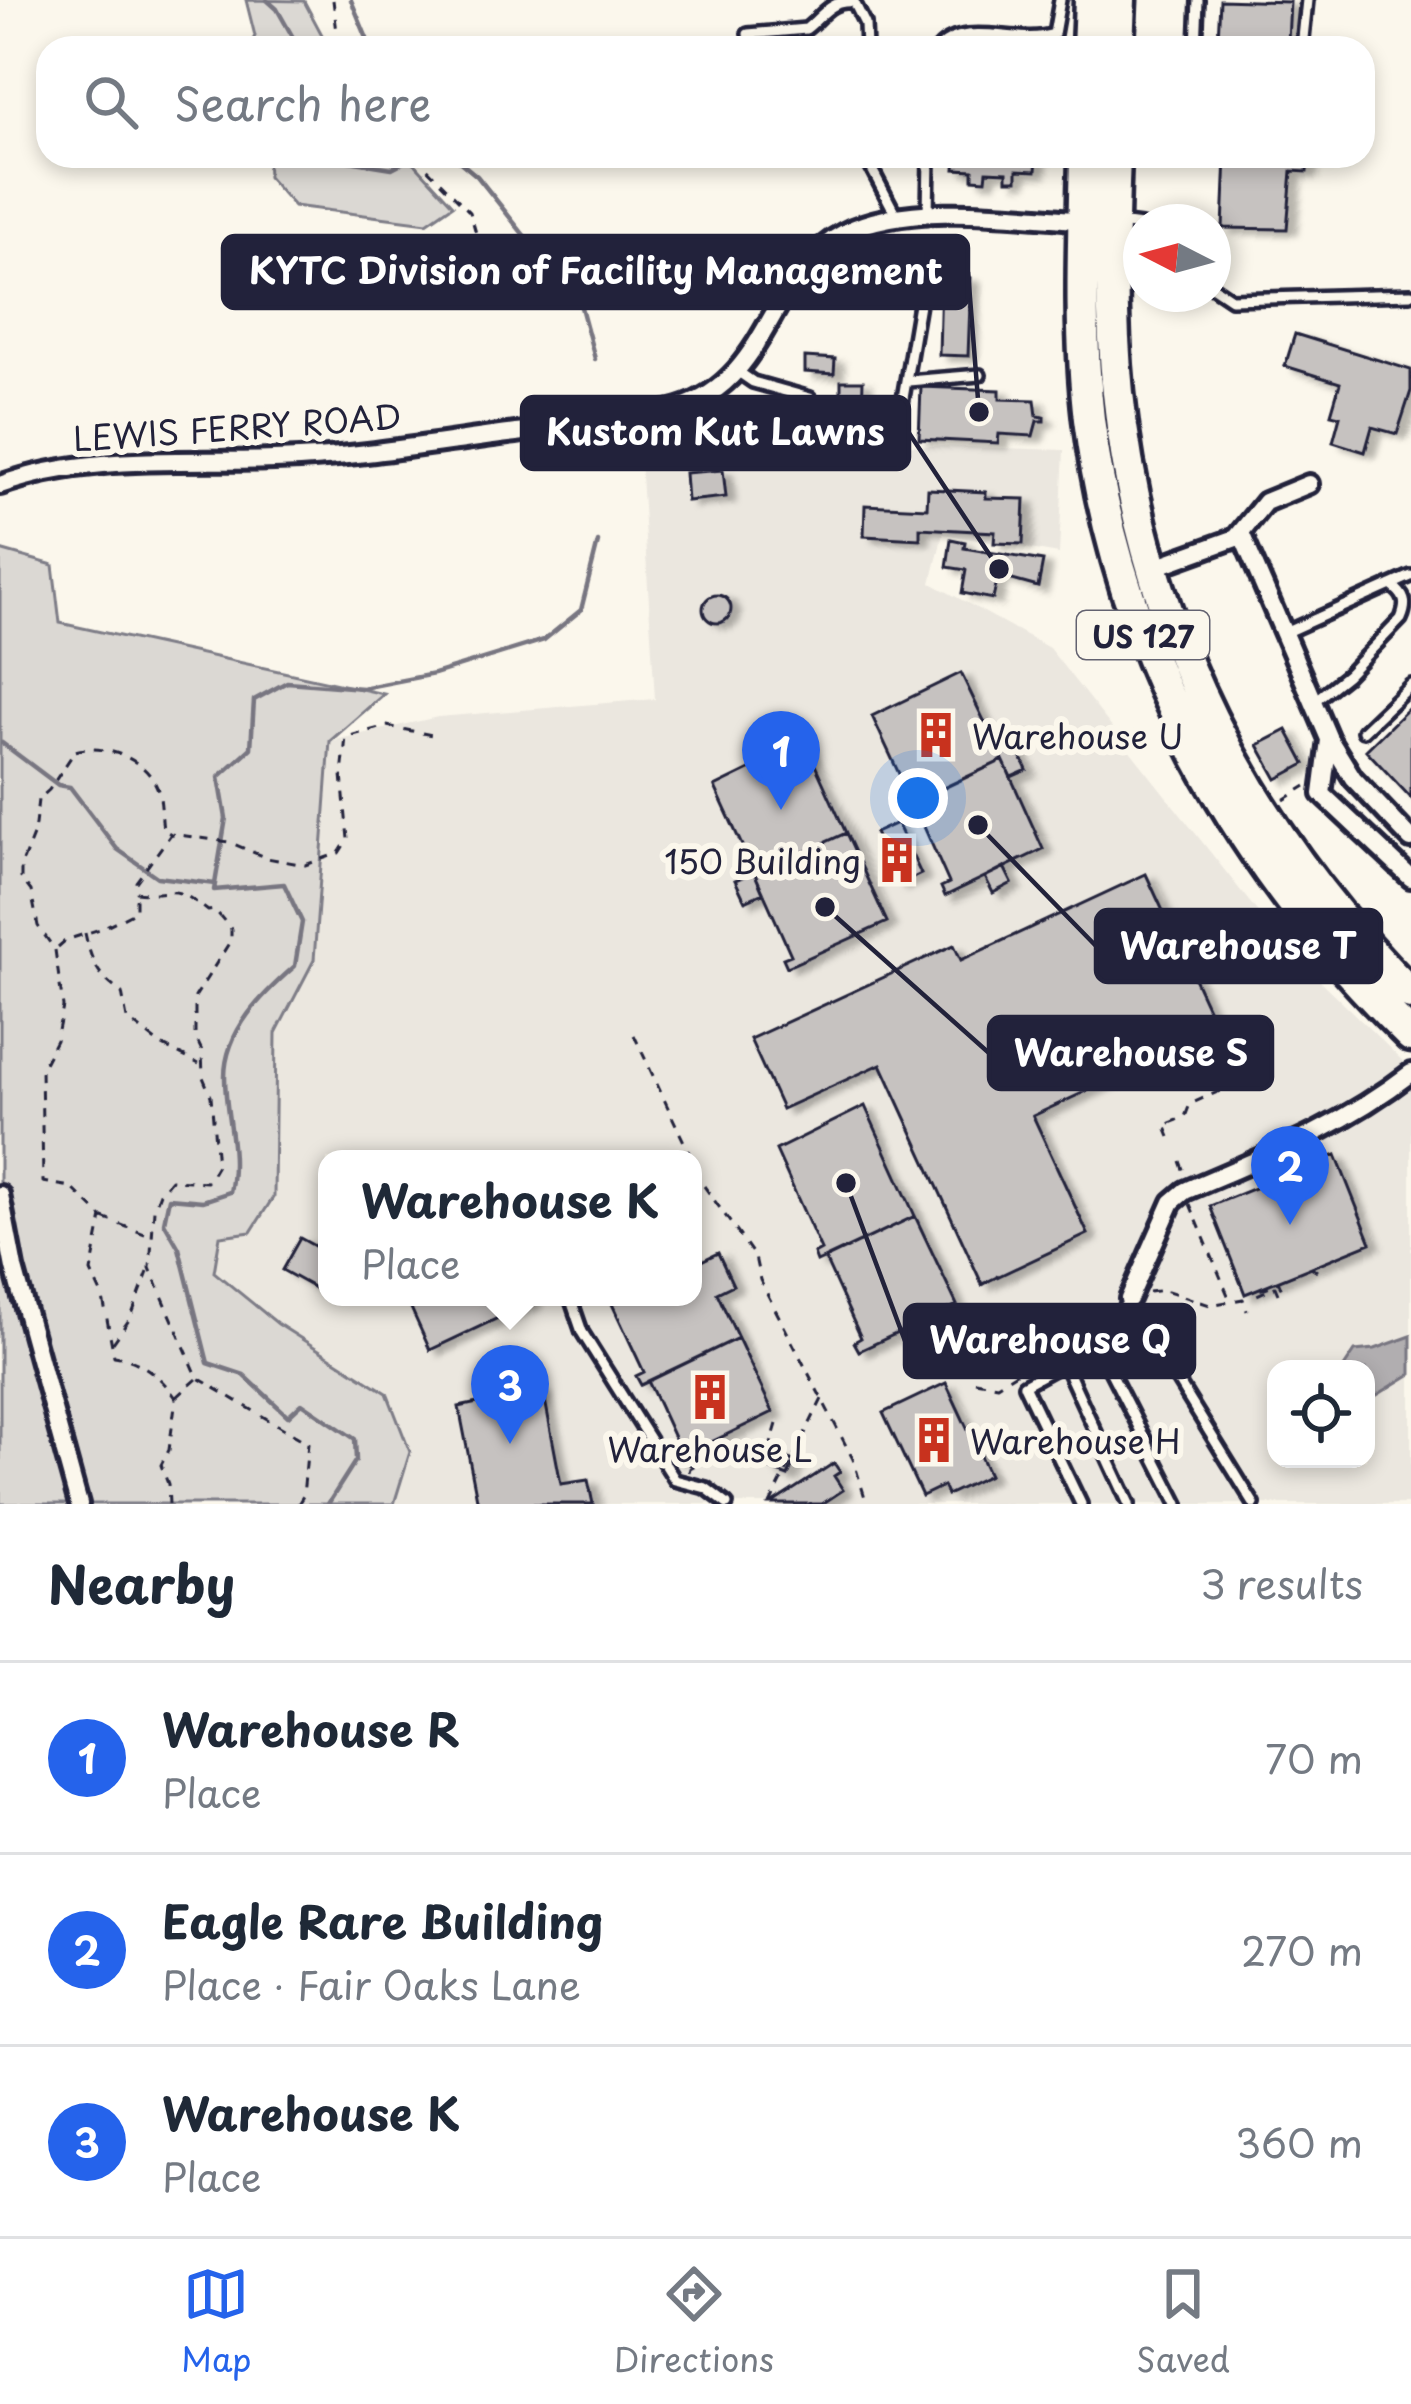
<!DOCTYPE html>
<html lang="en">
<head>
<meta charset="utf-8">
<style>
	:root { --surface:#fff; --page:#f2f2f3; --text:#1f2937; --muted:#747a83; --line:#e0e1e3; --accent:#2563eb }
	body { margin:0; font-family:"Playpen Sans",sans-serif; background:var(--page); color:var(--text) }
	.controls { position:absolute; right:36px; bottom:36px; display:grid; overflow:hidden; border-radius:24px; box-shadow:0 6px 18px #0003 }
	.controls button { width:108px; height:108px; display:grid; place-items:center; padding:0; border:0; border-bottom:3px solid var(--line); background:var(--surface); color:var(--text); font:60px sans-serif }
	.compass { position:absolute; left:1123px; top:204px; width:108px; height:108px; border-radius:50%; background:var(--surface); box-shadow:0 6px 18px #0003; rotate:276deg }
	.you { position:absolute; left:918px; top:798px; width:42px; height:42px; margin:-30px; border:9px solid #fff; border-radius:50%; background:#1a73e8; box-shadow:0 0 0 18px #1a73e833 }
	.badge { display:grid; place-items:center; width:78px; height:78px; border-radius:50%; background:var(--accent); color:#fff; font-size:39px; font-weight:700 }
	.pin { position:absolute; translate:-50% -99px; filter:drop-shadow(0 3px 6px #0008) }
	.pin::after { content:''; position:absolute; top:63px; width:42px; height:36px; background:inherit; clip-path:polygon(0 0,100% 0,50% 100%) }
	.popup { position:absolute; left:318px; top:1150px; width:384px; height:156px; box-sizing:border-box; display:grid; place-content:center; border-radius:24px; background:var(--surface); filter:drop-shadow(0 3px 9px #0005); font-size:39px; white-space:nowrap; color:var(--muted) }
	.popup b { font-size:45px; color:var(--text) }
	.popup::after { content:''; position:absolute; left:50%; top:100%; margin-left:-24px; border:24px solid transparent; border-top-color:var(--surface) }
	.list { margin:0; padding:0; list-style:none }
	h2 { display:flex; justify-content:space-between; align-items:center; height:156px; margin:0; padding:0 48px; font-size:51px }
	h2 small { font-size:39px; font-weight:400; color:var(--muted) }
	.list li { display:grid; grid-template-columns:78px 1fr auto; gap:36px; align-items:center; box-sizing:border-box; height:192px; padding:0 48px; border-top:3px solid var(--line) }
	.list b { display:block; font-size:45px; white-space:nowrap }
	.list p { margin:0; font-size:39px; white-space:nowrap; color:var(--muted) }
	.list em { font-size:39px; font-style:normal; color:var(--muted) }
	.icon { flex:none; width:66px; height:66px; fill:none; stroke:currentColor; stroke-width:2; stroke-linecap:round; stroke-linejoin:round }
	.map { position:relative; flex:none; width:1411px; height:1504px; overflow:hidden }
	.search { position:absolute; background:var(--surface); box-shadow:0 6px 18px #0003; left:36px; right:36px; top:36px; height:132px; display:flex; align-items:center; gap:30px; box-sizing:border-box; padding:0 42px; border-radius:36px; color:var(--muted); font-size:45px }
	.sheet { height:732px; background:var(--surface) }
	nav { display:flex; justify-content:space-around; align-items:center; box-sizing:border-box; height:168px; border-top:3px solid var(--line); background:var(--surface); font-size:33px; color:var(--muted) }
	nav a { display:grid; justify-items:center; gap:6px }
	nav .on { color:var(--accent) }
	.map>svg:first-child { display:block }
	.built { fill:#ebe7df; fill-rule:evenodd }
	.green { fill:#dbd8d3; stroke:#7e7d87; stroke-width:3 }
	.water { fill:#b1aeb0; stroke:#787681; stroke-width:3 }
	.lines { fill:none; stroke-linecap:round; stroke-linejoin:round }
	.stream { stroke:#787681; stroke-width:4.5 }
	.building { fill:#c6c2c0; stroke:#22223b; stroke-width:3; filter:url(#shadow) }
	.lane-casing { stroke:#22223b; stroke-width:18 }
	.street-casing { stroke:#22223b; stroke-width:26 }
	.highway-casing { stroke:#22223b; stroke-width:39 }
	.path { stroke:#22223b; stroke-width:3; stroke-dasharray:9 9; stroke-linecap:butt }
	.lane { stroke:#fbf7ec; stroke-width:9 }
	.street { stroke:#fbf7ec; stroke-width:16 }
	.highway { stroke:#fbf7ec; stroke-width:30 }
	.labels { text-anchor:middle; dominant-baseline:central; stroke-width:12; stroke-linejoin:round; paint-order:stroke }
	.shield { fill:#fbf7ec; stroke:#636270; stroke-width:3 }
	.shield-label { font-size:30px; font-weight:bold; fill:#22223b }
	.street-label { font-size:33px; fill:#22223b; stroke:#fbf7ec }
	.poi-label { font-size:33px; fill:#22223b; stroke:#fbf7ec; text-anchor:start }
	.leader { fill:none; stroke:#22223b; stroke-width:4.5 }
	.callout-dot { fill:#22223b; stroke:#fbf7ec; stroke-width:4.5 }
	.callout { fill:#22223b; stroke:#22223b; stroke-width:4.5 }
	.callout-label { font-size:36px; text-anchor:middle; font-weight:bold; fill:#fff }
</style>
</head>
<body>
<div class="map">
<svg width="1411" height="1504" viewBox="0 0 1411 1504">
	<defs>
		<filter id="shadow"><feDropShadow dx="9" dy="5" stdDeviation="3" flood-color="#0004"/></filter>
	</defs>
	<rect width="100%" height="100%" fill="#fbf7ec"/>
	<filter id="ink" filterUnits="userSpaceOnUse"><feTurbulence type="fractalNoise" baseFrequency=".00833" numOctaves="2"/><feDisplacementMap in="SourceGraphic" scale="24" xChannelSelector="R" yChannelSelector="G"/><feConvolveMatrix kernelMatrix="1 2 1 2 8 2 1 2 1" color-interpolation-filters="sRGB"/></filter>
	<g filter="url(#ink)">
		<path class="built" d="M721 439 1064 450 1059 554 943 534 931 583 1049 648 1286 948 1411 1069V1504H394L410 1452 278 1324 214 1272 220 1236 274 1196 276 1033 314 960 330 741 438 717 655 699 640 459ZM327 1159H693V1297H327ZM1276 1369H1366V1459H1276Z"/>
		<path class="green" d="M246 0 304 1 329 48H249L255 36Z
			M267 156H408L453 205 427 223 294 206 268 177Z
			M0 550 53 565 60 623 384 694 330 741 314 960 276 1033 274 1196 251 1232 220 1236 214 1272 278 1324 387 1393 410 1452 394 1504H0Z"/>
		<path class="water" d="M1411 1336V1374L1377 1395 1366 1396V1369H1343L1355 1351 1375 1349Z"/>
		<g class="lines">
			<path class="stream" d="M267 0 277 9 299 48
				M351 0 371 48
				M318 156 392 168 415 156
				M453 156 477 176 581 307 595 359
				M2 743 58 785 70 787 117 849 157 877 215 884
				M328 1504 356 1460 355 1439 302 1403 288 1416 244 1375 208 1363 179 1248 164 1222 169 1198 203 1201 230 1192C239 1152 225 1117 225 1077 225 1030 263 994 295 966L302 922 284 884 214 890 226 818 219 777 251 748 254 700 287 682 362 688 434 674 544 640 581 610 598 542"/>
		</g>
		<path class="building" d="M1220 0 1290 2 1288 41 1218 40Z
			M956 156H1037L1036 171 1017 170V180H1007V172L987 171 986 180 973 179V170L955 169Z
			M1226 156H1308L1307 172 1292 171 1287 229 1223 228Z
			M941 277 971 278 968 356 939 355Z
			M1295 334 1411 370V391L1397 434 1372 427 1365 452 1333 442 1340 416 1331 414 1340 383 1285 366Z
			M805 357 835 359 834 374 805 372Z
			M841 381H863L862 409H841Z
			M921 387 1000 390V399L1035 400 1037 416 1044 417V421H1037L1033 436 999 434 998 443 919 439Z
			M747 404 805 411 804 426 745 420Z
			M723 470 726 497 687 501 685 473Z
			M928 489 986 492V498L1025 499 1023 544 994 543 995 532 920 528V539L864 536 865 505 927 508Z
			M951 539 965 542 964 548 1043 561 1038 587 998 576 993 599 962 593 966 570 947 567Z
			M703 609a14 14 0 1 1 28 0a14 14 0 1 1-28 0Z
			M961 673 1003 760 904 807 899 798 908 793 872 716Z
			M1411 706V798L1366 750Z
			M1287 730 1305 764 1277 779 1258 745Z
			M805 743 846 833 755 874 715 787Z
			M1016 746 1027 770 1011 777 1000 753Z
			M1003 760 1043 849 945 896 941 887 949 883 913 802Z
			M897 823 921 874 898 885 892 872 887 874 875 849 881 846 875 833Z
			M846 833 887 922 787 967 783 958 791 955 755 874Z
			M1004 867 1012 883 993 893 985 877Z
			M754 872 763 893 745 901 735 880Z
			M1146 874 1218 1030 1033 1116 1088 1234 982 1284 881 1064 782 1109 750 1039 954 945 961 960Z
			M865 1106 915 1216 817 1262 814 1254 821 1250 776 1150Z
			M1336 1155 1371 1243 1245 1294 1210 1206Z
			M915 1216 957 1305 859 1351 854 1342 861 1338 825 1259Z
			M300 1238 327 1253V1295L282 1270Z
			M718 1253 733 1285 717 1293 738 1338 641 1385 636 1376 644 1372 612 1304 627 1297H693V1265Z
			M406 1297H530L532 1302 430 1350Z
			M738 1338 773 1412 674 1460 668 1448 677 1444 648 1381Z
			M946 1383 989 1475 947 1495 943 1486 922 1496 883 1413Z
			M543 1389 561 1484 588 1480 593 1504H478L459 1407Z
			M770 1453 794 1461 788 1476 769 1469 771 1464 766 1463Z
			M834 1463 840 1472 834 1476 843 1490 822 1504H771Z"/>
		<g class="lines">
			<defs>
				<path id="lane" d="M748 34 806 29C823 16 829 0 854 2L865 24 866 48
					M939 48C965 20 1019 46 1054 34L1060 0
					M1196 48 1198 0
					M1302 48 1307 0
					M865 156 897 217
					M928 215 929 156
					M1118 223 1141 226
					M1213 287 1231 299 1411 294
					M737 371 753 382 810 398 837 433 891 432 899 422 921 292
					M908 381 980 375
					M1282 634 1411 576
					M1313 702 1347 675 1401 619C1408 603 1405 595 1391 585
					M1363 731 1411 685
					M570 1297 582 1332 675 1480 706 1488 727 1504
					M1129 1299C1121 1317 1100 1325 1096 1343L1178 1504
					M1064 1363C1089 1347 1115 1337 1139 1318L1254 1504
					M1081 1504 1024 1385 1064 1363 1129 1504"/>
				<path id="street" d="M0 485C94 451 200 465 299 459 371 455 444 442 516 433 570 426 627 423 679 408 772 379 768 272 844 233 908 200 1018 216 1088 221
					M1241 533 1329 739 1353 778 1411 839
					M1147 570 1236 538 1265 502 1309 484
					M1329 740 1322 794 1411 878
					M0 1195 14 1268 79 1504
					M1129 1299 1172 1202 1185 1191C1266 1156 1340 1128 1411 1073"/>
				<path id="highway" d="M1088 48 1090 0
					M1118 48 1120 0
					M1085 156C1083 244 1079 332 1089 419 1119 659 1240 870 1411 1036
					M1115 156C1112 235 1110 314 1118 393 1141 623 1247 831 1411 994"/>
			</defs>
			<use href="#lane" class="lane-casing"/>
			<use href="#street" class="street-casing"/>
			<use href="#highway" class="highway-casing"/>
			<path class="path" d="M333 0 339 48
				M415 156 470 212 485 265
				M1284 800 1306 786
				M85 933C91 961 97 976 122 993L127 1019 161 1045 199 1064
				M58 947 66 940 100 929 136 911V894
				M634 1035 692 1159
				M1170 1137 1165 1125 1185 1117 1190 1104 1243 1081
				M1180 1161 1184 1172
				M704 1186 755 1257 760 1280 853 1459 867 1504
				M1190 1204 1230 1300
				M103 1218 150 1236
				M1311 1267 1317 1271
				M1278 1280 1283 1293
				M981 1286 999 1275
				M1149 1292 1165 1290 1210 1305 1243 1299 1247 1311
				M1278 1294 1275 1287 1257 1295 1256 1291 1279 1283
				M113 1343 131 1317 148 1272
				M975 1381 997 1385 1089 1327
				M177 1397 197 1379
				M690 1466 693 1451
				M689 1472 690 1468 715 1455 763 1457 769 1451 779 1417
				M169 1504 168 1484 161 1465 169 1450 176 1398C161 1376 140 1360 114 1356L103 1298 91 1272 102 1217 71 1187 43 1182 41 1069 56 1040 63 1007 55 950 38 926 31 891 21 878V866L34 833 38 800 49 790 75 751C104 743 148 759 158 790 162 801 161 817 163 829L171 834
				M298 1504 303 1496 308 1443 198 1378 150 1268 154 1209 160 1193 171 1180 207 1182 217 1165 211 1096 203 1077 202 1051 195 1036V997L231 940V929L215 910 208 911C168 880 178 897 136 892V882L171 834 229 842 267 858 305 865 339 853 348 839 342 775 346 737 387 726 432 735
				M770 1504 822 1399"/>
			<use href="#lane" class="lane"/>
			<use href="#street" class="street"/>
			<use href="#highway" class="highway"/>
		</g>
	</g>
	<defs>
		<symbol id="building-bare" viewBox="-9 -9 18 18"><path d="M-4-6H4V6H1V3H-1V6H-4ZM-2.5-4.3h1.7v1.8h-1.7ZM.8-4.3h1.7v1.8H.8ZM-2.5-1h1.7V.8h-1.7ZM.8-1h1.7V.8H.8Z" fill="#c8321e" stroke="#fbf7ec" stroke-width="2.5" paint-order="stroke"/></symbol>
	</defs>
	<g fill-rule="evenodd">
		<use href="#building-bare" x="903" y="702" width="66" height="66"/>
		<use href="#building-bare" x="864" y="827" width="66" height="66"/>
		<use href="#building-bare" x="677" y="1364" width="66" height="66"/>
		<use href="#building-bare" x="901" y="1407" width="66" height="66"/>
	</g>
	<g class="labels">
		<rect class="shield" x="1077" y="611" width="132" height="48" rx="9"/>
		<g class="shield-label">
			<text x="1143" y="635">US 127</text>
		</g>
		<g class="street-label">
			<text transform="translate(237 426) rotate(-4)">LEWIS FERRY ROAD</text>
		</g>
		<g class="poi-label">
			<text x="972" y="735">Warehouse U</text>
			<text x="861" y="860" text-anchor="end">150 Building</text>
			<text x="970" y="1440">Warehouse H</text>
			<text x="710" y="1448" text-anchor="middle">Warehouse L</text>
		</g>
	</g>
	<path class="leader" d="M979 412L968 272M999 569L909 433M978 825L1096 946M825 907L989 1053M846 1183L905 1341"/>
	<g class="callout-dot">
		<circle cx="979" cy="412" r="12"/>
		<circle cx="999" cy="569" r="12"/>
		<circle cx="978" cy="825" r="12"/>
		<circle cx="825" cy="907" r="12"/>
		<circle cx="846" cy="1183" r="12"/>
	</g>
	<g class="callout">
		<rect x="223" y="236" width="745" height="72" rx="12"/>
		<rect x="522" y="397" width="387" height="72" rx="12"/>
		<rect x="1096" y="910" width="285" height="72" rx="12"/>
		<rect x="989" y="1017" width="283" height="72" rx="12"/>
		<rect x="905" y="1305" width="289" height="72" rx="12"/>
	</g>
	<g class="callout-label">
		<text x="596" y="284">KYTC Division of Facility Management</text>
		<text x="715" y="445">Kustom Kut Lawns</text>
		<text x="1238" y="959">Warehouse T</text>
		<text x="1131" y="1066">Warehouse S</text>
		<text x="1050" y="1353">Warehouse Q</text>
	</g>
</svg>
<div class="controls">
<button><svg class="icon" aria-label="locate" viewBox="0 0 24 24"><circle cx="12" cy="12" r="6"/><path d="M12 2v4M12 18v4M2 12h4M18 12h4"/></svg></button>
</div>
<svg class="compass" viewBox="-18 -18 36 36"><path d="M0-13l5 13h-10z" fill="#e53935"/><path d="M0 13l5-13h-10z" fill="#747a83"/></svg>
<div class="you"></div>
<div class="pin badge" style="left:781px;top:810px">1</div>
<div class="pin badge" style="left:1290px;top:1225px">2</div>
<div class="pin badge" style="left:510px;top:1444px">3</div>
<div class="popup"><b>Warehouse K</b>Place</div>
<div class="search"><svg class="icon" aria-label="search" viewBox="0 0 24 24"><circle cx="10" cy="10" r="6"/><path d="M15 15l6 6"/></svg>Search here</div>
</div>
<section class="sheet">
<h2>Nearby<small>3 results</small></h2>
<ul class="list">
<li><span class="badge">1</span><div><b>Warehouse R</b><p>Place</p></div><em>70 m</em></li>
<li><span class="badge">2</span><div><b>Eagle Rare Building</b><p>Place · Fair Oaks Lane</p></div><em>270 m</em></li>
<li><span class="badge">3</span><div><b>Warehouse K</b><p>Place</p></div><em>360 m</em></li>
</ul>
</section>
<nav>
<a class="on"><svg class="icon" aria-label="map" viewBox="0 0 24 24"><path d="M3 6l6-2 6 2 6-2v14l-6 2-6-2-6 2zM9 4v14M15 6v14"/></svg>Map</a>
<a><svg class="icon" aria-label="directions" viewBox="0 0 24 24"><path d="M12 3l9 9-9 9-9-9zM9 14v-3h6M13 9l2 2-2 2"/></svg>Directions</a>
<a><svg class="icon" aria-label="saved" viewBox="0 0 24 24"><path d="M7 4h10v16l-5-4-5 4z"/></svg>Saved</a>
</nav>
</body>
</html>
